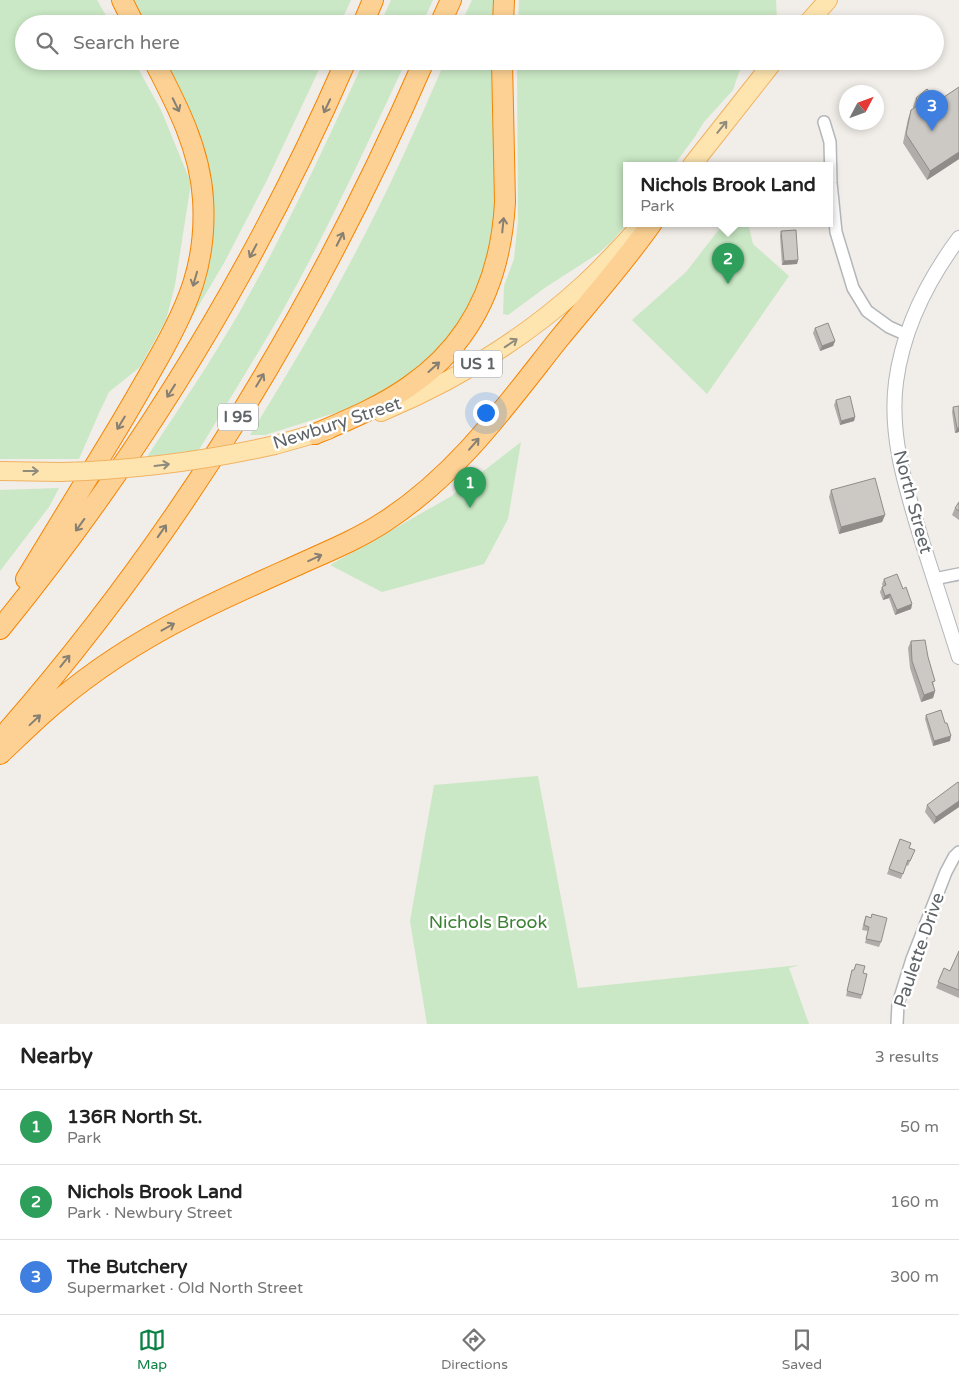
<!DOCTYPE html>
<html lang="en">
<head>
<meta charset="utf-8">
<style>
	:root { --surface:#fff; --page:#f6f6f6; --text:#222; --muted:#767676; --line:#e0e0e0; --accent:#0b8043 }
	body { margin:0; font-family:"Varela Round",sans-serif; background:var(--page); color:var(--text) }
	.compass { position:absolute; left:839px; top:85px; width:45px; height:45px; border-radius:50%; background:var(--surface); box-shadow:0 2px 8px #0003; rotate:49deg }
	.you { position:absolute; left:485px; top:412px; width:18px; height:18px; margin:-12px; border:4px solid #fff; border-radius:50%; background:#1a73e8; box-shadow:0 0 0 8px #1a73e833 }
	.badge { display:grid; place-items:center; width:32px; height:32px; border-radius:50%; background:var(--accent); color:#fff; font-size:16px; font-weight:700 }
	.pin { position:absolute; translate:-50% -41px; filter:drop-shadow(0 1px 2px #0008) }
	.pin::after { content:''; position:absolute; top:26px; width:18px; height:15px; background:inherit; clip-path:polygon(0 0,100% 0,50% 100%) }
	.popup { position:absolute; left:623px; top:162px; width:210px; height:65px; box-sizing:border-box; display:grid; place-content:center; border-radius:0px; background:var(--surface); filter:drop-shadow(0 1px 4px #0005); font-size:16px; white-space:nowrap; color:var(--muted) }
	.popup b { font-size:19px; color:var(--text) }
	.popup::after { content:''; position:absolute; left:50%; top:100%; margin-left:-10px; border:10px solid transparent; border-top-color:var(--surface) }
	.list { margin:0; padding:0; list-style:none }
	h2 { display:flex; justify-content:space-between; align-items:center; height:65px; margin:0; padding:0 20px; font-size:21px }
	h2 small { font-size:16px; font-weight:400; color:var(--muted) }
	.list li { display:grid; grid-template-columns:32px 1fr auto; gap:15px; align-items:center; box-sizing:border-box; height:75px; padding:0 20px; border-top:1px solid var(--line) }
	.list b { display:block; font-size:19px; white-space:nowrap }
	.list p { margin:0; font-size:16px; white-space:nowrap; color:var(--muted) }
	.list em { font-size:16px; font-style:normal; color:var(--muted) }
	.icon { flex:none; width:28px; height:28px; fill:none; stroke:currentColor; stroke-width:2; stroke-linecap:round; stroke-linejoin:round }
	.map { position:relative; flex:none; width:959px; height:1024px; overflow:hidden }
	.search { position:absolute; background:var(--surface); box-shadow:0 2px 8px #0003; left:15px; right:15px; top:15px; height:55px; display:flex; align-items:center; gap:12px; box-sizing:border-box; padding:0 18px; border-radius:28px; color:var(--muted); font-size:19px }
	.sheet { height:290px; background:var(--surface) }
	nav { display:flex; justify-content:space-around; align-items:center; box-sizing:border-box; height:70px; border-top:1px solid var(--line); background:var(--surface); font-size:14px; color:var(--muted) }
	nav a { display:grid; justify-items:center; gap:2px }
	nav .on { color:var(--accent) }
	.map>svg:first-child { display:block }
	.green { fill:#cae8c5 }
	.lines { fill:none; stroke-linecap:round; stroke-linejoin:round }
	.minor-casing { stroke:#b3b6ba; stroke-width:14 }
	.tertiary-casing { stroke:#b3b6ba; stroke-width:16 }
	.primary-casing { stroke:#f1b261; stroke-width:20 }
	.motorway-casing { stroke:#f68402; stroke-width:22 }
	.minor { stroke:#fff; stroke-width:11 }
	.tertiary { stroke:#fff; stroke-width:14 }
	.primary { stroke:#fee5af; stroke-width:18 }
	.motorway { stroke:#fcd193; stroke-width:20 }
	.primary-bridge-casing { stroke:#f1b261; stroke-width:20; stroke-linecap:butt }
	.primary-bridge { stroke:#fee5af; stroke-width:18 }
	.wall { fill:#afaca9 }
	.shaded-wall { fill:#8f8c89 }
	.building { fill:#ccc8c4; stroke:#8f8c89 }
	.oneway { stroke:#867f73 }
	.oneway2 { stroke:#8f8b7d }
	.labels { text-anchor:middle; dominant-baseline:central; stroke-width:5; stroke-linejoin:round; paint-order:stroke }
	.shield { fill:#fff; stroke:#8f9295; stroke-width:1 }
	.shield-label { font-size:16px; font-weight:bold; fill:#5f6468 }
	.street-label { font-size:18px; fill:#5f6468; stroke:#fff }
	.park-label { font-size:18px; fill:#3d8135; stroke:#fff }
</style>
</head>
<body>
<div class="map">
<svg width="959" height="1024" viewBox="0 0 959 1024">
	<rect width="100%" height="100%" fill="#f1ede8"/>
	<path class="green" d="M0 0H97L111 24H24V61H134L161 110 191 183 175 285 166 320 140 367 109 392 99 413 79 459H0Z
		M130 0H351L340 24H142Z
		M391 0H433L422 24H380Z
		M472 0H498L496 24H461Z
		M519 0H776L777 18 774 24H518Z
		M162 61H323L267 180 224 263 186 327 183 326 212 218Z
		M364 61H406C367 145 328 229 283 310 256 357 227 403 199 450L147 457C178 410 210 363 239 313 285 232 325 146 364 61Z
		M445 61H496L497 210 481 287 455 332 417 372 360 405 265 435H250C285 378 320 320 351 261 386 196 416 129 445 61Z
		M517 61H749L739 72 733 90 704 122 694 138 674 165H627V223H628L612 241 599 253 546 287 508 315 503 314 504 286 514 259 518 221Z
		M724 223H748L753 244 789 276 707 394 632 320 686 272Z
		M521 442 508 519 484 564 382 592 330 565 450 497Z
		M59 488 49 507 0 571V490Z
		M538 776 578 988 800 965 789 968 809 1024H427L410 921 434 785Z"/>
	<g class="lines">
		<defs>
			<path id="minor" d="M824 122 830 142 831 183 836 232 853 288 867 311 889 327 907 335
				M934 579 959 574
				M897 1024 898 1004 912 959 946 872 954 857 959 852"/>
			<path id="tertiary" d="M959 238C927 281 903 329 896 382 889 436 906 488 921 538 934 578 946 617 959 657"/>
			<path id="primary" d="M807 24 828 0
				M692 165 774 61
				M381 412C455 381 523 340 583 285 604 266 622 246 641 225
				M275 445 328 430
				M0 471 61 472"/>
			<path id="motorway" d="M122 0 134 24
				M363 24 373 0
				M440 24 451 0
				M503 24 504 0
				M315 434C348 420 382 406 411 385 474 341 501 277 505 202L502 61
				M26 579C53 534 80 490 107 446 125 417 142 387 159 357 189 304 207 262 203 199 200 149 177 105 154 61
				M0 629C140 457 257 265 346 61
				M3 736C179 536 318 305 424 61
				M0 754C18 737 35 720 54 704 94 670 139 641 186 617 227 596 269 578 311 559 336 548 361 537 384 522 457 475 505 407 558 340 590 301 623 264 652 223"/>
		</defs>
		<use href="#minor" class="minor-casing"/>
		<use href="#tertiary" class="tertiary-casing"/>
		<use href="#primary" class="primary-casing"/>
		<use href="#motorway" class="motorway-casing"/>
		<use href="#minor" class="minor"/>
		<use href="#tertiary" class="tertiary"/>
		<use href="#primary" class="primary"/>
		<use href="#motorway" class="motorway"/>
		<defs>
			<path id="primary-bridge" d="M61 472C134 470 204 461 275 445"/>
		</defs>
		<use href="#primary-bridge" class="primary-bridge-casing"/>
		<use href="#primary-bridge" class="primary-bridge"/>
	</g>
	<path class="wall" d="M959 87V159L927 180 903 143 908 119 911 110 914 109 913 107 916 98 938 101Z
		M781 231 798 260 797 264 782 265 780 236Z
		M815 328 835 341 833 346 820 351 813 333Z
		M836 400 855 417 854 421 840 425 834 405Z
		M953 407 959 432 955 433 952 412Z
		M831 490 885 515 882 522 839 534 829 497Z
		M959 502V520L952 515 955 508Z
		M884 579 903 589 912 604 911 609 895 615 889 598 883 600 880 592 882 587H883L882 584Z
		M911 641 928 657 935 691 933 698 921 702 910 668 908 648Z
		M926 715 950 741 933 746 925 719Z
		M959 783V807L934 824 925 812 927 805Z
		M900 839 909 848 915 850 908 866 906 865 901 879 887 874Z
		M872 914 881 942 879 947 865 943 868 931 862 930 864 921 866 916 871 918Z
		M959 951V998L936 988 944 968 950 971Z
		M856 964 863 973 862 995 861 999 846 996 851 974 852 970H854Z"/>
	<path class="shaded-wall" d="M959 152V159L927 180 930 171Z
		M798 260 797 264 782 265 784 261Z
		M835 341 833 346 820 351 822 346Z
		M855 417 854 421 840 425 841 421Z
		M957 428H959V432L955 433Z
		M885 515 882 522 839 534 841 527Z
		M890 594 889 598 883 600 885 596Z
		M912 604 911 609 895 615 897 610Z
		M935 691 933 698 921 702 924 695Z
		M951 736 950 741 933 746 934 741Z
		M959 801V807L934 824 936 817Z"/>
	<path class="building" d="M959 87V152L930 171 906 134 911 110 920 104 916 98 927 89 938 101Z
		M796 230 798 260 784 261 781 231Z
		M828 323 835 341 822 346 815 328Z
		M850 396 855 417 841 421 836 400Z
		M959 406V428H957L953 407Z
		M875 478 885 515 841 527 831 490Z
		M959 502V511L955 508Z
		M897 574 903 589 906 587 912 604 897 610 890 594 885 596 882 587 886 585 884 579Z
		M925 640 928 657 935 681 932 682 935 691 924 695 912 661 911 641Z
		M941 710 945 723H947L951 736 934 741 926 715Z
		M958 782 959 783V801L936 817 927 805Z
		M900 839 911 843 909 848 915 850 910 861 908 860 903 874 889 869Z
		M872 914 887 918 881 942 866 939 869 927 864 925 866 916 871 918Z
		M959 951V990L938 982 944 968 950 971Z
		M856 964 865 966 863 973 867 974 862 995 847 991 852 970H854Z"/>
	<defs><path id="oneway-shaft" d="M-6 0H5M1.5-3L5.5 0L1.5 3" fill="none" stroke-width="1.6" stroke-linecap="round" stroke-linejoin="round" transform="scale(1.25)"/></defs>
	<g class="oneway">
		<use href="#oneway-shaft" transform="translate(176 105) rotate(64)"/>
		<use href="#oneway-shaft" transform="translate(327 106) rotate(115)"/>
		<use href="#oneway-shaft" transform="translate(503 225) rotate(-84)"/>
		<use href="#oneway-shaft" transform="translate(340 239) rotate(-63)"/>
		<use href="#oneway-shaft" transform="translate(253 251) rotate(118)"/>
		<use href="#oneway-shaft" transform="translate(195 279) rotate(106)"/>
		<use href="#oneway-shaft" transform="translate(434 367) rotate(-42)"/>
		<use href="#oneway-shaft" transform="translate(260 380) rotate(-59)"/>
		<use href="#oneway-shaft" transform="translate(171 391) rotate(122)"/>
		<use href="#oneway-shaft" transform="translate(121 423) rotate(121)"/>
		<use href="#oneway-shaft" transform="translate(474 444) rotate(-49)"/>
		<use href="#oneway-shaft" transform="translate(80 525) rotate(126)"/>
		<use href="#oneway-shaft" transform="translate(162 531) rotate(-55)"/>
		<use href="#oneway-shaft" transform="translate(315 558) rotate(-25)"/>
		<use href="#oneway-shaft" transform="translate(168 627) rotate(-29)"/>
		<use href="#oneway-shaft" transform="translate(65 661) rotate(-51)"/>
		<use href="#oneway-shaft" transform="translate(35 720) rotate(-43)"/>
	</g>
	<g class="oneway2">
		<use href="#oneway-shaft" transform="translate(722 127) rotate(-51)"/>
		<use href="#oneway-shaft" transform="translate(511 343) rotate(-34)"/>
		<use href="#oneway-shaft" transform="translate(162 465) rotate(-7)"/>
		<use href="#oneway-shaft" transform="translate(31 471)"/>
	</g>
	<g class="labels">
		<g class="shield">
			<rect x="454" y="350.5" width="48" height="27" rx="4"/>
			<rect x="218" y="403.5" width="40" height="27" rx="4"/>
		</g>
		<g class="shield-label">
			<text x="478" y="364">US 1</text>
			<text x="238" y="417">I 95</text>
		</g>
		<g class="street-label">
			<text transform="translate(337 423) rotate(-18)">Newbury Street</text>
			<text transform="translate(913 502) rotate(75)">North Street</text>
			<text transform="translate(919 950) rotate(-71)">Paulette Drive</text>
		</g>
		<g class="park-label">
			<text x="488" y="922">Nichols Brook</text>
		</g>
	</g>
</svg>
<svg class="compass" viewBox="-18 -18 36 36"><path d="M0-13l5 13h-10z" fill="#e53935"/><path d="M0 13l5-13h-10z" fill="#767676"/></svg>
<div class="you"></div>
<div class="pin badge" style="left:470px;top:508px;background:#2e9e5b">1</div>
<div class="pin badge" style="left:728px;top:284px;background:#2e9e5b">2</div>
<div class="popup"><b>Nichols Brook Land</b>Park</div>
<div class="pin badge" style="left:932px;top:131px;background:#3f7fe0">3</div>
<div class="search"><svg class="icon" aria-label="search" viewBox="0 0 24 24"><circle cx="10" cy="10" r="6"/><path d="M15 15l6 6"/></svg>Search here</div>
</div>
<section class="sheet">
<h2>Nearby<small>3 results</small></h2>
<ul class="list">
<li><span class="badge" style="background:#2e9e5b">1</span><div><b>136R North St.</b><p>Park</p></div><em>50 m</em></li>
<li><span class="badge" style="background:#2e9e5b">2</span><div><b>Nichols Brook Land</b><p>Park · Newbury Street</p></div><em>160 m</em></li>
<li><span class="badge" style="background:#3f7fe0">3</span><div><b>The Butchery</b><p>Supermarket · Old North Street</p></div><em>300 m</em></li>
</ul>
</section>
<nav>
<a class="on"><svg class="icon" aria-label="map" viewBox="0 0 24 24"><path d="M3 6l6-2 6 2 6-2v14l-6 2-6-2-6 2zM9 4v14M15 6v14"/></svg>Map</a>
<a><svg class="icon" aria-label="directions" viewBox="0 0 24 24"><path d="M12 3l9 9-9 9-9-9zM9 14v-3h6M13 9l2 2-2 2"/></svg>Directions</a>
<a><svg class="icon" aria-label="saved" viewBox="0 0 24 24"><path d="M7 4h10v16l-5-4-5 4z"/></svg>Saved</a>
</nav>
</body>
</html>
